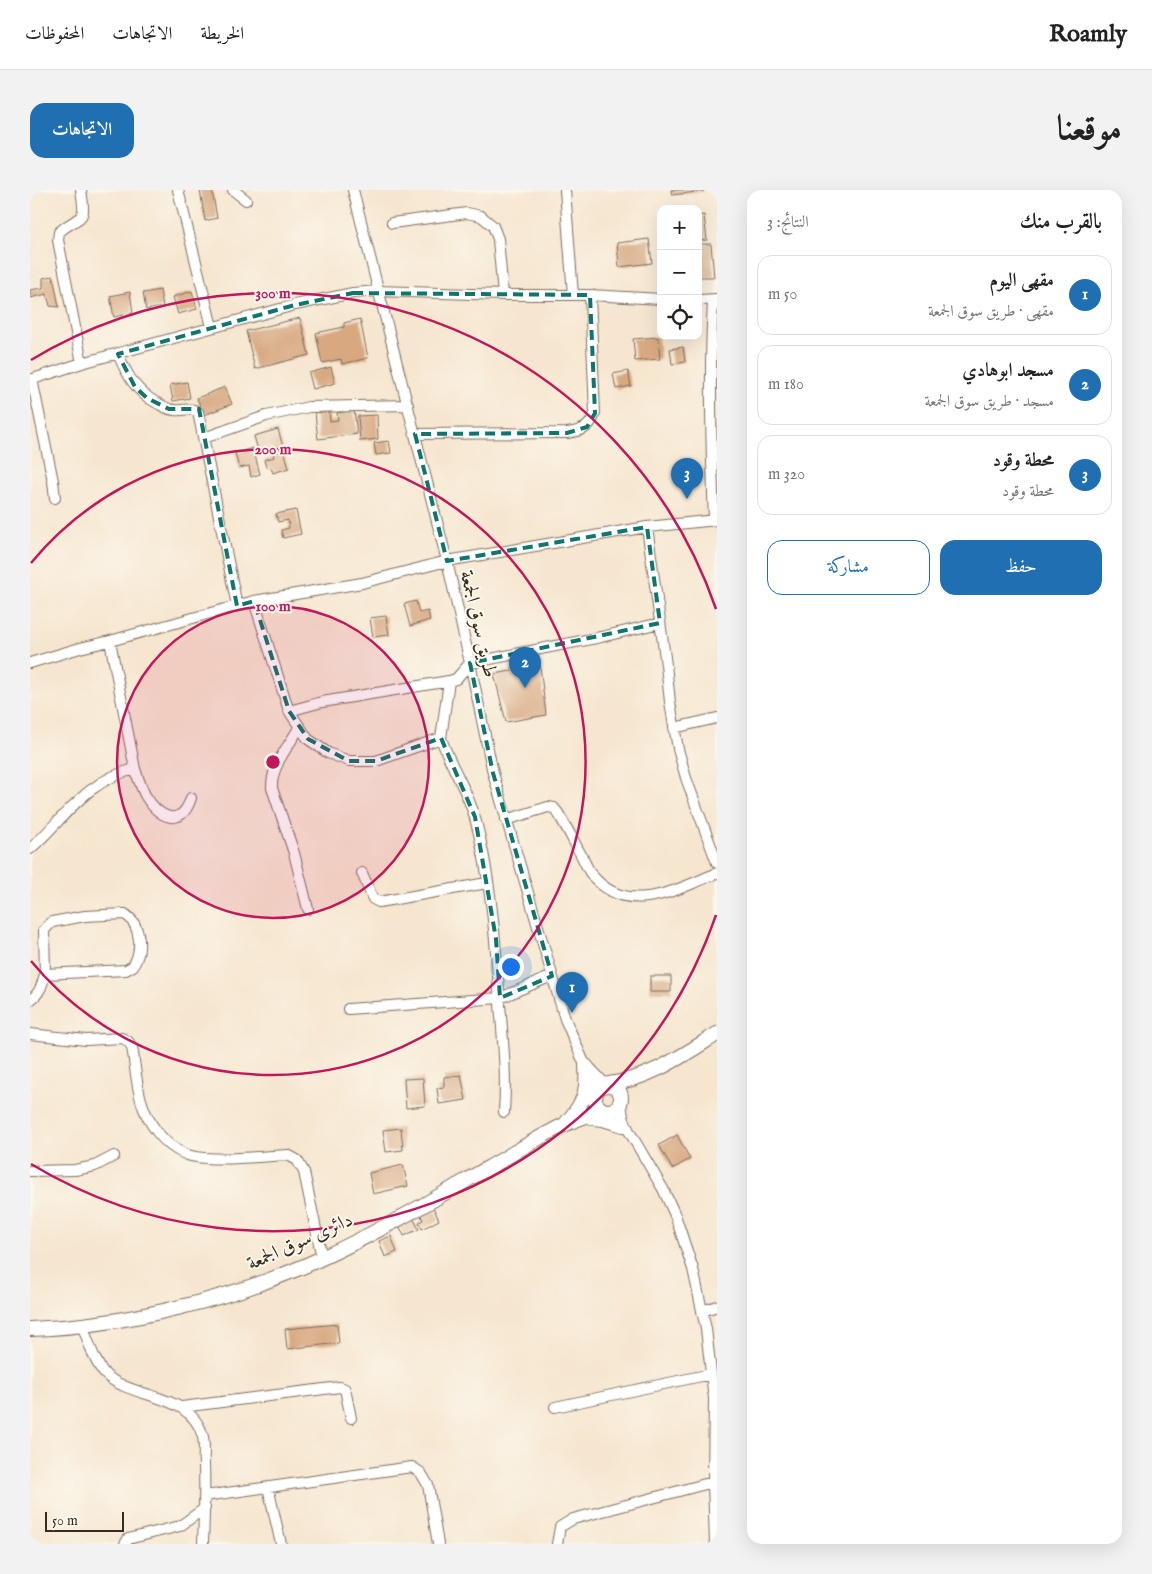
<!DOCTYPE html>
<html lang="ar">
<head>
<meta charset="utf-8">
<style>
	:root { --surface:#fff; --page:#f2f2f2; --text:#222; --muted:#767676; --line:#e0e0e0; --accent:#1f6fb2 }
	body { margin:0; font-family:"IM FELL English",Amiri,serif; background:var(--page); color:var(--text); direction:rtl }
	.controls { position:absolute; right:15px; top:15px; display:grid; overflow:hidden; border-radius:10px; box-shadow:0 5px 20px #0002 }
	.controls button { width:45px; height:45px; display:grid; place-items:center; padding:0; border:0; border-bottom:1px solid var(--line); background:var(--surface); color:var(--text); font:25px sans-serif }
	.scale { position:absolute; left:15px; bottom:12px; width:79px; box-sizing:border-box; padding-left:5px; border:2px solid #3b2a1e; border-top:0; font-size:14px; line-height:18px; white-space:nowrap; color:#3b2a1e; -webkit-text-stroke:4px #fbf7ec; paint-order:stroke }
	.you { position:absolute; left:480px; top:776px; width:18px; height:18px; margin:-12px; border:4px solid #fff; border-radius:50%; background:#1a73e8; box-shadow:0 0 0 8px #1a73e833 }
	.badge { display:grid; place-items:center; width:32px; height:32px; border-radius:50%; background:var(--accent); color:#fff; font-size:16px; font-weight:700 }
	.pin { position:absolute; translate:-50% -41px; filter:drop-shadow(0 1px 2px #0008) }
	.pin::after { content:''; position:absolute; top:26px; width:18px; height:15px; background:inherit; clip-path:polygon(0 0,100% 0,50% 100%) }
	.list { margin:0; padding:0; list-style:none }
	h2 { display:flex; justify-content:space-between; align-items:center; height:65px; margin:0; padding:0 20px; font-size:21px }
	h2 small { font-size:16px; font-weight:400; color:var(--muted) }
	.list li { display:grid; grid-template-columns:32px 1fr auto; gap:15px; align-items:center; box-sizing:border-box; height:80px; margin:0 10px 10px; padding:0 10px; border:1px solid var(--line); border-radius:15px }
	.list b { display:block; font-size:19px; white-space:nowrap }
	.list p { margin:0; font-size:16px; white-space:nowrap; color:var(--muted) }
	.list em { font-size:16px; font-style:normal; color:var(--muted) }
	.actions { display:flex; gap:10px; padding:15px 20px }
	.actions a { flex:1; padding:11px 0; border:1px solid var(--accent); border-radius:15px; text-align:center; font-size:18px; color:var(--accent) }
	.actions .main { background:var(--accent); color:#fff }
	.icon { flex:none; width:28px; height:28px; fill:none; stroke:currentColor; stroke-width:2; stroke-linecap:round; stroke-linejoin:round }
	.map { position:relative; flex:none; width:687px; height:1354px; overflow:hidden; direction:ltr; border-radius:15px }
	header { display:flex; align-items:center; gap:30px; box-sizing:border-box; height:70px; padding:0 25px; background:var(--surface); border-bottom:1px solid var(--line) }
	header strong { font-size:24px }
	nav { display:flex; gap:28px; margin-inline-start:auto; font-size:18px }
	.intro { display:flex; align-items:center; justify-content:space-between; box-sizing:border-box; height:120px; padding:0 30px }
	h1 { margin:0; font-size:35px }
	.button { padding:12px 22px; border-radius:15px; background:var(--accent); color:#fff; font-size:18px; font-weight:700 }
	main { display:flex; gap:30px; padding:0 30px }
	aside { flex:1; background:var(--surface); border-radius:15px; box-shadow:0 5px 20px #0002 }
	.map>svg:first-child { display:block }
	.building { fill:#d8a981 }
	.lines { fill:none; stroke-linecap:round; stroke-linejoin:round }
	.minor-casing { stroke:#7c6c5c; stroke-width:12 }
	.major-casing { stroke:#7c6c5c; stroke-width:16 }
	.minor { stroke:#fff; stroke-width:10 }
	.major { stroke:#fff; stroke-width:14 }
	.marked { fill:none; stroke:#0f766e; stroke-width:4; stroke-dasharray:10 6; stroke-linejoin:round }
	.ring { fill:none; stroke:#c2185b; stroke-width:2.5 }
	.labels { text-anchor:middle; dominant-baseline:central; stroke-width:4; stroke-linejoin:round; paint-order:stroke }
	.street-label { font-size:20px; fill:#3b2a1e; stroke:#fbf7ec }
	.centre { fill:#c2185b; stroke:#fbf7ec; stroke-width:2.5 }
	.ring-label { font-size:15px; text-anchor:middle; font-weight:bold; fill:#c2185b; stroke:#fbf7ec; stroke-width:4; stroke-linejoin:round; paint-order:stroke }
</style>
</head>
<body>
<header>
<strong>Roamly</strong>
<nav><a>الخريطة</a><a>الاتجاهات</a><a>المحفوظات</a></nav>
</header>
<div class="intro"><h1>موقعنا</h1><a class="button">الاتجاهات</a></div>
<main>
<aside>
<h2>بالقرب منك<small>النتائج: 3</small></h2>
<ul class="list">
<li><span class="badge">1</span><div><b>مقهى اليوم</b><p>مقهى · طريق سوق الجمعة</p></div><em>50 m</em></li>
<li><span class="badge">2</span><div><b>مسجد ابوهادي</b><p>مسجد · طريق سوق الجمعة</p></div><em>180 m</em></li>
<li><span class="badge">3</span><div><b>محطة وقود</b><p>محطة وقود</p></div><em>320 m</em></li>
</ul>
<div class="actions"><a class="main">حفظ</a><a>مشاركة</a></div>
</aside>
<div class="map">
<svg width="687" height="1354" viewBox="0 0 687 1354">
	<rect width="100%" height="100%" fill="#fbf7ec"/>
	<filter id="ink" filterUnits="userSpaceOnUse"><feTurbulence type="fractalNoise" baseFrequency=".02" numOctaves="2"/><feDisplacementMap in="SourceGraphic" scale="10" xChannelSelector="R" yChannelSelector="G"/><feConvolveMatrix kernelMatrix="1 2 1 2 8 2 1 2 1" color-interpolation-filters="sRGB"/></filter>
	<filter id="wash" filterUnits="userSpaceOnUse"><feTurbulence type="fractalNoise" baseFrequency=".0096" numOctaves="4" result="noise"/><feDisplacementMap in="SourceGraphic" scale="20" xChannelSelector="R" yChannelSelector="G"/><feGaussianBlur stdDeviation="1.12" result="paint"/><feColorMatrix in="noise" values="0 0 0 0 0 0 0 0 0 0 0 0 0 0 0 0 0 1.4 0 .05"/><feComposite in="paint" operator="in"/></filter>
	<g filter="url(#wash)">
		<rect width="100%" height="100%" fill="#f6e6cf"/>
		<g id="blocks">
			<path class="building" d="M170 0H182L187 28 175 31Z
				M641 0H674V1L642 5Z
				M674 25 677 50 668 51V26Z
				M619 49 622 73 589 77 587 53Z
				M668 54H681L684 87H668Z
				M23 86 29 117 20 116 17 104 0 108V100L13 98V88Z
				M130 100 133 117 116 120 113 103Z
				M162 101 167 119 148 124 143 107Z
				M100 102 103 123 84 127 80 106Z
				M270 128 279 165 225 179 216 141Z
				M330 129 338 168 312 174 311 169 292 173 286 143 314 137V133Z
				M628 147 630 169 605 171 603 149Z
				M653 157 655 172 642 174 640 159Z
				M301 177 305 193 283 199 279 183Z
				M598 181 601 196 586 199 583 184Z
				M157 192 160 208 143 211 140 195Z
				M195 197 202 214 174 225 167 208Z
				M324 220 327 244 288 249 285 223 299 221 300 231 308 230 307 223Z
				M347 225 348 249 330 251 328 226Z
				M248 239 259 278 243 283 241 278 236 277 234 270 244 267 241 257 228 260 224 246Z
				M359 251 361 263 346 265 344 253Z
				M223 258 230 284 221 287 219 276 209 278 205 263Z
				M266 320 271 344 253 348 251 340 259 338 258 330 248 332 246 324Z
				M386 411 389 423 398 421 400 430 380 436 374 414Z
				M356 426 359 445 343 447 340 428Z
				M510 476 516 525 476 532 464 484Z
				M620 786H641V802H620Z
				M431 885 436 910 409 914 407 898 414 897V887Z
				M393 888 395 916 376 918 374 889Z
				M371 938 373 960 356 962 353 940Z
				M647 945 660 969 642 979 629 955Z
				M373 975 378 996 343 1004 339 983Z
				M403 1017 409 1030 392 1039 389 1032 393 1030 390 1023Z
				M383 1028 389 1039 374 1046 369 1035Z
				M361 1046 367 1062 355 1067 349 1051Z
				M307 1134 309 1153 257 1159 255 1139Z"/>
		</g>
	</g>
	<g filter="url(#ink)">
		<use href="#blocks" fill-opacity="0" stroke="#7c6c5c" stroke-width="1"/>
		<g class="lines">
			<defs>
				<path id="minor" d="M51 0C57 35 51 23 29 42L28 50 52 173
					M148 0 182 137
					M203 0 216 10
					M323 0 417 371 440 473 463 583 535 829 558 882 565 905
					M535 0 543 105
					M362 33 437 23 451 26 463 36 468 49 473 105
					M668 110 687 109
					M683 110C679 183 681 256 684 330
					M88 164C97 185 106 202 127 213 133 216 138 220 145 220 153 221 162 217 168 222L207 416
					M2 189 23 291 25 308
					M0 190 52 173 265 115 323 103 348 101 473 105H560L631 109
					M385 244 537 243C552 241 560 238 565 223L560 105
					M174 248 236 226 279 217 378 215
					M617 337 636 475 640 512 648 559 656 588 687 673
					M224 411 259 521 278 549 298 563 319 571H346L411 548C420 576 438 601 445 628 460 683 465 744 469 801 472 842 477 881 474 922
					M0 473 50 458 80 451 224 411 332 393 417 371 617 337 687 330
					M259 521 292 512 419 491
					M269 538C258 557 241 576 242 598L264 663 278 719
					M644 538 687 528
					M411 548 419 491 426 489 440 473 571 447 630 433
					M105 579C108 588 111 597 115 605 128 627 151 640 161 608
					M476 630 518 617 524 618 528 623C536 636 543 650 550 663 554 670 557 678 561 684 596 728 646 700 687 683
					M0 659C34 629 56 590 105 579L80 451
					M332 683 343 709 349 712 457 693
					M95 724C111 735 113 760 103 776L96 780 15 784 14 740 22 732 55 726Z
					M0 810C10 804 12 795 15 784
					M318 819 470 808 522 786
					M0 844 56 850 92 848 98 851 102 857C105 874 106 893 111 910 117 932 133 955 155 964 175 973 234 966 258 965L267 970 274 982 292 1068
					M557 875 576 895
					M591 913 593 927 599 941 633 999 645 1025 663 1079 676 1139 684 1209 683 1292 685 1354
					M0 981 45 980 65 976 84 966
					M672 1121 687 1116
					M52 1135C58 1149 65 1176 77 1186 106 1210 162 1203 173 1247 175 1256 173 1266 174 1274 175 1301 174 1327 173 1354
					M152 1217 310 1197 315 1199 321 1228
					M525 1217 681 1184
					M238 1297 251 1354
					M175 1306 382 1277 391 1283 398 1295 408 1354
					M95 1354 98 1349 150 1336 175 1318
					M527 1354 530 1337 543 1329 683 1292"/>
				<path id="major" d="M579 894C620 889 653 865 687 844
					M565 908a13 13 0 1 1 26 0a13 13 0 1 1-26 0Z
					M563 928 573 929 593 935
					M537 932C554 913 558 902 556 876
					M0 1139C94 1136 207 1108 292 1068 349 1042 404 1009 458 978 483 964 508 947 534 935 546 929 560 925 572 920"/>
			</defs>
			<use href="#minor" class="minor-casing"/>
			<use href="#major" class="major-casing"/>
			<use href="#minor" class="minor"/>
			<use href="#major" class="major"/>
		</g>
	</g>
	<path class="marked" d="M323 103 560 105 565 223 557 237 537 243 385 244 417 371 617 337 630 433 440 473 463 583 522 786 470 808 466 749 445 627 411 548 346 571H319L278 549 259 521 224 411 207 416 169 219H139L117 208 105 197 88 164 265 115Z"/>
	<circle cx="243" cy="572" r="156" fill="#c2185b" fill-opacity=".12"/>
	<g class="ring">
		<circle cx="243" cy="572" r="156"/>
		<path d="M1 373A313 313 0 1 1 1 771"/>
		<path d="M686 725A469 469 0 0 1 1 974M1 170A469 469 0 0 1 686 419"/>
	</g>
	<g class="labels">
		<g class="street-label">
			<text transform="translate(448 434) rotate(77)">طريق سوق الجمعة</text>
			<text transform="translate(270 1052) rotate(-24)">دائرى سوق الجمعة</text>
		</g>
	</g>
	<circle cx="243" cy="572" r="8" class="centre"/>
	<g class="ring-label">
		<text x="243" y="108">300 m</text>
		<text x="243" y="264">200 m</text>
		<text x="243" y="421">100 m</text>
	</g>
</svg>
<div class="controls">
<button>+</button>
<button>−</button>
<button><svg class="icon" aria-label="locate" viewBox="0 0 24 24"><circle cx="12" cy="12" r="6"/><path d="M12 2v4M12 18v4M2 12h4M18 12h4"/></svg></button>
</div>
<div class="scale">50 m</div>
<div class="you"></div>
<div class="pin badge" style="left:542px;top:823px">1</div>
<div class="pin badge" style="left:495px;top:498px">2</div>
<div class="pin badge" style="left:657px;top:309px">3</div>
</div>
</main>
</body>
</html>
